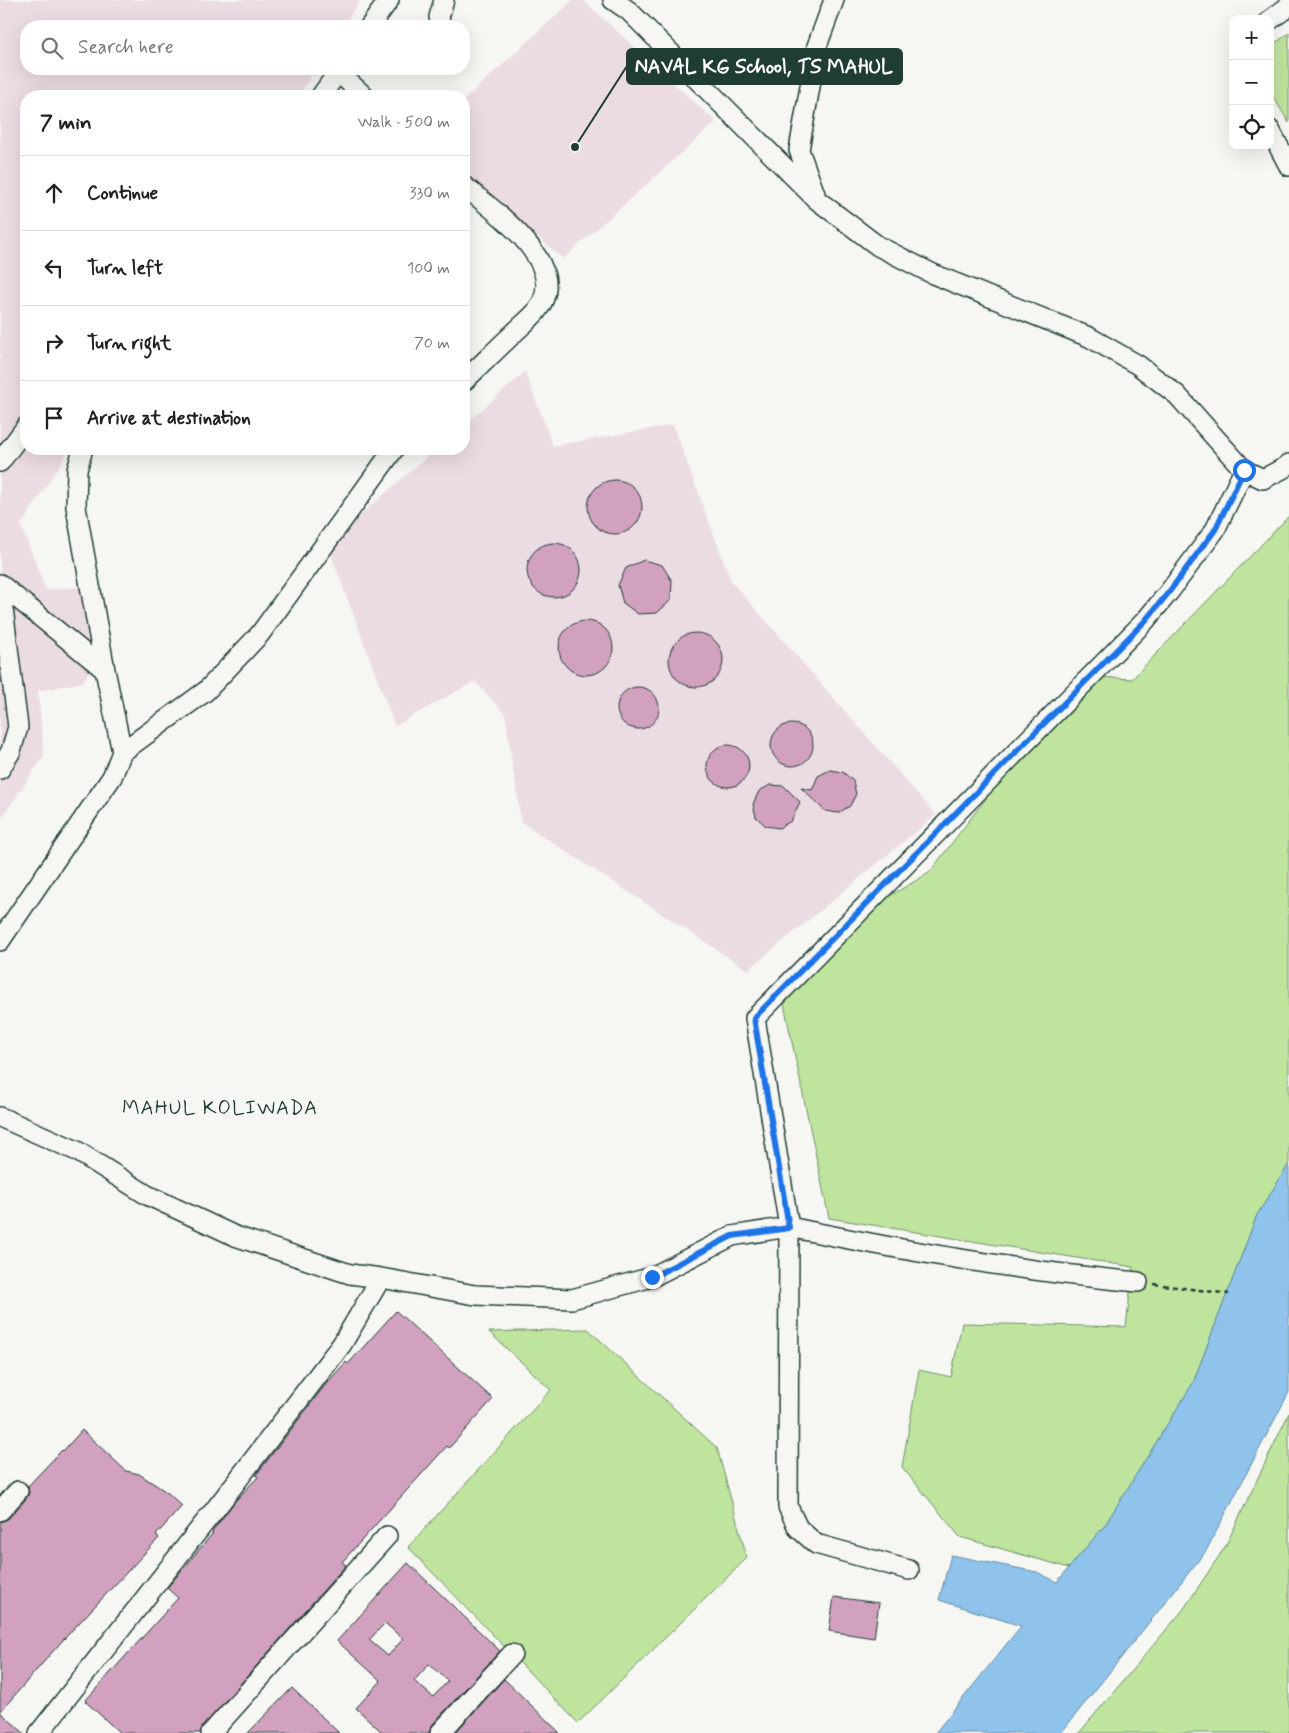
<!DOCTYPE html>
<html lang="en">
<head>
<meta charset="utf-8">
<style>
	:root { --surface:#fff; --page:#f2f2f2; --text:#202124; --muted:#757577; --line:#e0e0e0 }
	body { margin:0; font-family:Mynerve,sans-serif; background:var(--page); color:var(--text) }
	.controls { position:absolute; right:15px; top:15px; display:grid; overflow:hidden; border-radius:10px; box-shadow:0 5px 20px #0002 }
	.controls button { width:45px; height:45px; display:grid; place-items:center; padding:0; border:0; border-bottom:1px solid var(--line); background:var(--surface); color:var(--text); font:25px sans-serif }
	.stop { position:absolute; width:15px; height:15px; margin:-11px; border:4px solid #1a73e8; border-radius:50%; background:#fff }
	.stop.end { background:#1a73e8; border-color:#fff; box-shadow:0 1px 5px #0008 }
	.list { margin:0; padding:0; list-style:none }
	h2 { display:flex; justify-content:space-between; align-items:center; height:65px; margin:0; padding:0 20px; font-size:21px }
	h2 small { font-size:16px; font-weight:400; color:var(--muted) }
	.list li { display:grid; grid-template-columns:32px 1fr auto; gap:15px; align-items:center; box-sizing:border-box; height:75px; padding:0 20px; border-top:1px solid var(--line) }
	.list b { display:block; font-size:19px; white-space:nowrap }
	.list em { font-size:16px; font-style:normal; color:var(--muted) }
	.icon { flex:none; width:28px; height:28px; fill:none; stroke:currentColor; stroke-width:2; stroke-linecap:round; stroke-linejoin:round }
	.map { position:relative; flex:none; width:1289px; height:1733px; overflow:hidden }
	.search { position:absolute; background:var(--surface); box-shadow:0 5px 20px #0002; left:20px; top:20px; width:450px; height:55px; display:flex; align-items:center; gap:12px; box-sizing:border-box; padding:0 18px; border-radius:20px; color:var(--muted); font-size:19px }
	.panel { position:absolute; background:var(--surface); box-shadow:0 5px 20px #0002; left:20px; top:90px; width:450px; height:365px; border-radius:20px }
	.map>svg:first-child { display:block }
	.built { fill:#ebdce3 }
	.green { fill:#bfe49e; stroke:#6f9069 }
	.water { fill:#8fc3ec; stroke:#628da2 }
	.building { fill:#d2a1c0; stroke:#1f3d34; fill-rule:evenodd }
	.lines { fill:none; stroke-linecap:round; stroke-linejoin:round }
	.minor-casing { stroke:#1f3d34; stroke-width:22 }
	.path { stroke:#1f3d34; stroke-width:2.5; stroke-dasharray:5 4; stroke-linecap:butt }
	.minor { stroke:#f6f6f2; stroke-width:19 }
	.route { stroke:#1a73e8; stroke-width:6 }
	.labels { text-anchor:middle; dominant-baseline:central; stroke-width:4; stroke-linejoin:round; paint-order:stroke }
	.neighbourhood-label { font-size:20px; letter-spacing:1px; fill:#1f3d34; stroke:#f6f6f2 }
	.leader { fill:none; stroke:#1f3d34; stroke-width:2 }
	.callout-dot { fill:#1f3d34; stroke:#f6f6f2; stroke-width:2 }
	.callout { fill:#1f3d34; stroke:#1f3d34; stroke-width:2 }
	.callout-label { font-size:20px; text-anchor:middle; font-weight:bold; fill:#fff }
</style>
</head>
<body>
<div class="map">
<svg width="1289" height="1733" viewBox="0 0 1289 1733">
	<rect width="100%" height="100%" fill="#f6f6f2"/>
	<filter id="ink" filterUnits="userSpaceOnUse"><feTurbulence type="fractalNoise" baseFrequency=".02" numOctaves="2"/><feDisplacementMap in="SourceGraphic" scale="10" xChannelSelector="R" yChannelSelector="G"/><feConvolveMatrix kernelMatrix="1 2 1 2 8 2 1 2 1" color-interpolation-filters="sRGB"/></filter>
	<g filter="url(#ink)">
		<path class="built" d="M0 0H360L343 26H26V69H316L298 96H26V449H70L21 525 46 590 86 586 102 649 83 682 38 691 44 756 0 820Z
			M573 0H583L716 122 563 259 464 173V100Z
			M525 372 553 446 673 425 731 581 936 815 748 970 521 822 505 714 475 681 395 726 327 544 436 449H464V425Z"/>
		<path class="green" d="M1289 33V123L1270 91V47Z
			M1289 516V1164L1257 1215 1193 1383 1105 1525 1069 1568 960 1537 902 1467 919 1370 951 1377 962 1323 1126 1327 1133 1267 829 1218 784 1004 869 908 929 873 1013 763 1099 677 1132 679Z
			M588 1329 717 1448 747 1558 578 1723 408 1547 551 1390 489 1332Z
			M1289 1413V1733H1079L1183 1610 1225 1547Z"/>
		<path class="water" d="M1289 1164V1392L1206 1551 1061 1733H935L1021 1626 939 1600 951 1555 1037 1572 1057 1582 1105 1525 1193 1383 1257 1215Z"/>
		<path class="building" d="M588 507a27 27 0 1 1 54 0a27 27 0 1 1-54 0Z
			M527 570a27 27 0 1 1 54 0a27 27 0 1 1-54 0Z
			M644 560 662 565 672 581 671 600 657 613 638 614 623 603 618 585 626 568Z
			M559 648a27 27 0 1 1 54 0a27 27 0 1 1-54 0Z
			M669 660a27 27 0 1 1 54 0a27 27 0 1 1-54 0Z
			M617 708a21 21 0 1 1 42 0a21 21 0 1 1-42 0Z
			M771 745a21 21 0 1 1 42 0a21 21 0 1 1-42 0Z
			M707 766a21 21 0 1 1 42 0a21 21 0 1 1-42 0Z
			M830 770 843 772 853 781 856 794 850 806 838 813 825 811 801 788 812 790 818 776Z
			M770 785 784 786 800 802 791 821 779 828 766 826 756 817 753 804 759 791Z
			M396 1311 493 1399 449 1448 447 1446 342 1562 346 1565 203 1726 200 1733H120L85 1701 178 1598 167 1588 213 1533 212 1532 236 1500 258 1477 256 1475 326 1384 346 1362 348 1364Z
			M82 1430 126 1471 139 1474 168 1493 182 1506 156 1535 159 1538 62 1641 0 1712 24 1733H0V1522L8 1519 26 1499 29 1493 28 1486 62 1450 63 1451Z
			M408 1563 500 1651 432 1725 429 1733H383L356 1708 381 1681 337 1641ZM385 1623 403 1639 388 1656 369 1640ZM429 1664 448 1681 433 1697 414 1681Z
			M834 1597 879 1603 874 1638 829 1631Z
			M504 1679 560 1733H455Z
			M292 1688 339 1733H248Z"/>
		<g class="lines">
			<defs>
				<path id="minor" d="M613 0 629 11 817 200 878 246 933 274 1089 337 1138 365 1177 395 1244 470 1263 479 1284 468 1289 464
					M1270 20 1289 6
					M370 26 389 0
					M441 26 439 17 444 0
					M338 72 364 96
					M321 96 340 69
					M1270 130 1289 166
					M464 186C494 211 574 266 536 312 530 319 521 326 514 333 497 349 481 365 464 381
					M815 194 799 150 817 46 834 0
					M83 449 77 470 76 507 105 670 122 752
					M0 462 26 427
					M0 584 105 670
					M0 769 11 751 18 727 0 584
					M0 941 112 777 122 752 206 691 260 634 394 449
					M0 1117 77 1151 147 1195 235 1236 350 1274 381 1278 475 1295 572 1299 652 1277 732 1236 789 1227 788 1507 798 1528 816 1544 909 1570
					M1138 1282C1021 1271 904 1251 789 1227L755 1018 1145 621 1169 592 1215 530 1244 470
					M0 1511 18 1491
					M39 1733 220 1503 342 1344 381 1278
					M211 1733 387 1536
					M440 1733 512 1654"/>
			</defs>
			<use href="#minor" class="minor-casing"/>
			<path class="path" d="M1154 1284 1229 1294"/>
			<use href="#minor" class="minor"/>
		</g>
	</g>
	<g class="lines" filter="url(#ink)">
		<path class="route" d="M652 1277 732 1236 789 1228 754 1018 1145 621 1169 592 1215 530 1244 470"/>
	</g>
	<g class="labels">
		<g class="neighbourhood-label">
			<text x="220" y="1108">MAHUL KOLIWADA</text>
		</g>
	</g>
	<path class="leader" d="M575 147L627 66"/>
	<circle class="callout-dot" cx="575" cy="147" r="5"/>
	<rect class="callout" x="627" y="49" width="275" height="35" rx="5"/>
	<g class="callout-label">
		<text x="764" y="73">NAVAL KG School, TS MAHUL</text>
	</g>
</svg>
<div class="controls">
<button>+</button>
<button>−</button>
<button><svg class="icon" aria-label="locate" viewBox="0 0 24 24"><circle cx="12" cy="12" r="6"/><path d="M12 2v4M12 18v4M2 12h4M18 12h4"/></svg></button>
</div>
<div class="stop" style="left:1244px;top:470px"></div>
<div class="stop end" style="left:652px;top:1277px"></div>
<div class="search"><svg class="icon" aria-label="search" viewBox="0 0 24 24"><circle cx="10" cy="10" r="6"/><path d="M15 15l6 6"/></svg>Search here</div>
<section class="panel">
<h2>7 min<small>Walk · 500 m</small></h2>
<ul class="list">
<li><svg class="icon" aria-label="ahead" viewBox="0 0 24 24"><path d="M12 20V5M6 11l6-6 6 6"/></svg><div><b>Continue</b></div><em>330 m</em></li>
<li><svg class="icon" aria-label="left" viewBox="0 0 24 24"><path d="M17 20v-9H6M10 6l-5 5 5 5"/></svg><div><b>Turn left</b></div><em>100 m</em></li>
<li><svg class="icon" aria-label="right" viewBox="0 0 24 24"><path d="M7 20v-9h11M14 6l5 5-5 5"/></svg><div><b>Turn right</b></div><em>70 m</em></li>
<li><svg class="icon" aria-label="arrive" viewBox="0 0 24 24"><path d="M6 21V4h12l-3 4 3 4H6"/></svg><div><b>Arrive at destination</b></div></li>
</ul>
</section>
</div>
</body>
</html>
